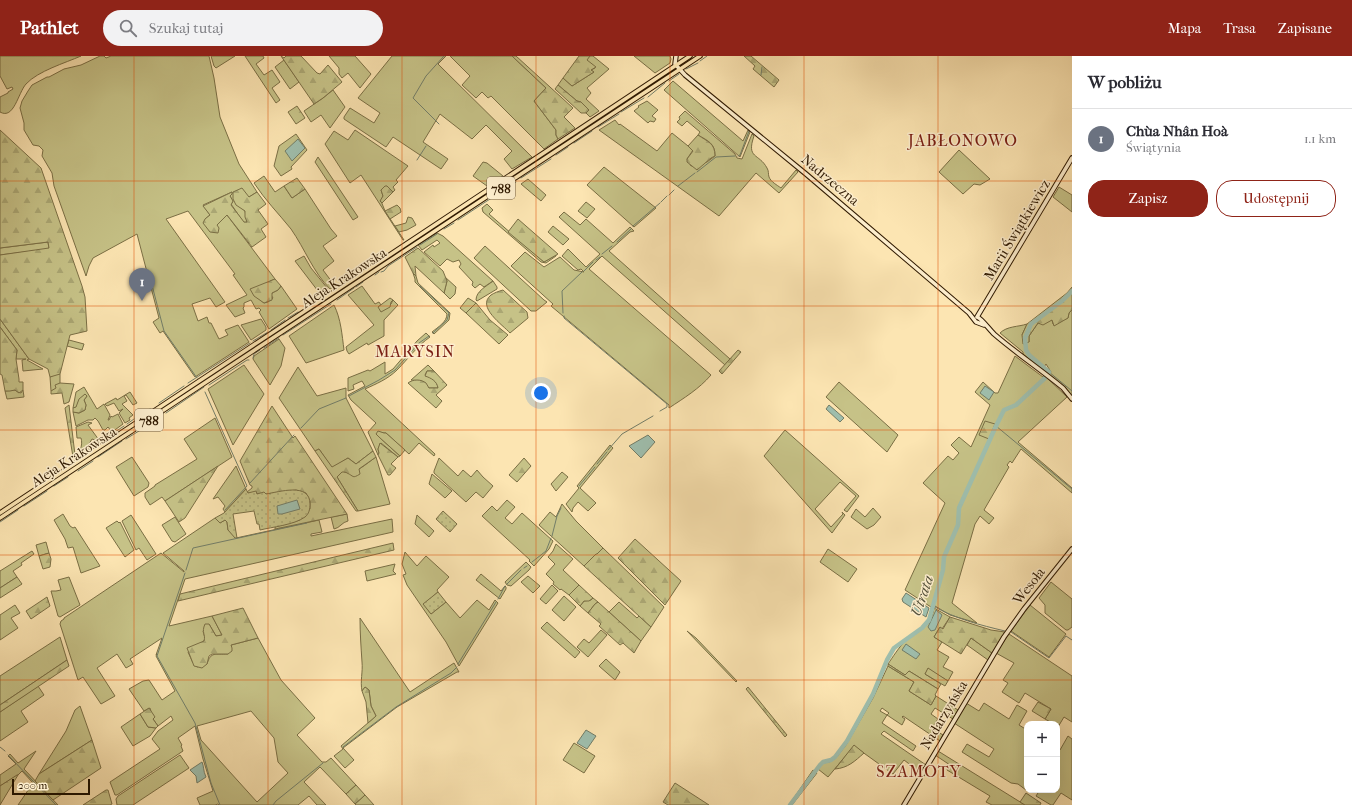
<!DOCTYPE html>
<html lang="pl">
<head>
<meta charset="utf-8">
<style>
	:root { --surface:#fff; --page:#f2f2f3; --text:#2b2b33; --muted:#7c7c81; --line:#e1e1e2; --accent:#8f2418 }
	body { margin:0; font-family:"IM FELL French Canon",serif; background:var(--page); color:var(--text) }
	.controls { position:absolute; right:12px; bottom:12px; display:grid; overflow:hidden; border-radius:8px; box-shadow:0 4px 16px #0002 }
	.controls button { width:36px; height:36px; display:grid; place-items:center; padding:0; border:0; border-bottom:1px solid var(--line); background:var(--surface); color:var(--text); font:20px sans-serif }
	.scale { position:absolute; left:12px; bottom:10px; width:78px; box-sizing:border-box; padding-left:4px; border:2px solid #2f1900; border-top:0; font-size:11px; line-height:14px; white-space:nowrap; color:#2f1900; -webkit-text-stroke:3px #fdeecd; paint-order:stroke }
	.you { position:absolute; left:541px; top:337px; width:14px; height:14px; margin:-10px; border:3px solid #fff; border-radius:50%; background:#1a73e8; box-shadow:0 0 0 6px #1a73e833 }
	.badge { display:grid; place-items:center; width:26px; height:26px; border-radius:50%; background:var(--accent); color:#fff; font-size:13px; font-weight:700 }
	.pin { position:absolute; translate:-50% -33px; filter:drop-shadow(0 1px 2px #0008) }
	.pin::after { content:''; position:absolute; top:21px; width:14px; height:12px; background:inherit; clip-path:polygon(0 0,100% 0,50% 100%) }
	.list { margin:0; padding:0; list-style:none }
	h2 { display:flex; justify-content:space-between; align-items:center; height:52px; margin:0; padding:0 16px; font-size:17px }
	h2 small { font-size:13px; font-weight:400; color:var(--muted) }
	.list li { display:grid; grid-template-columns:26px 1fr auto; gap:12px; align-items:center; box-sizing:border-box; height:60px; padding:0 16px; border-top:1px solid var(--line) }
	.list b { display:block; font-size:15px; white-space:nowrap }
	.list p { margin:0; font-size:13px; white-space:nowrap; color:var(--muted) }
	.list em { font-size:13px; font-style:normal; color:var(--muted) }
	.actions { display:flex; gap:8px; padding:12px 16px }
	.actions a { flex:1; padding:9px 0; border:1px solid var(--accent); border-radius:16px; text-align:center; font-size:14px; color:var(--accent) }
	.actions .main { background:var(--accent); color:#fff }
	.icon { flex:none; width:22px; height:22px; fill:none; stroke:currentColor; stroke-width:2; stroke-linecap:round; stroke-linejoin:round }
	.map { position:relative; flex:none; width:1072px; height:749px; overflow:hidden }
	header { display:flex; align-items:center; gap:24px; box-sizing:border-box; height:56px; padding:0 20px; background:var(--accent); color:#fff }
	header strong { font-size:19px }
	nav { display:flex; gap:22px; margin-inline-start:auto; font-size:14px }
	.search { width:280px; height:36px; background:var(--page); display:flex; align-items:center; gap:10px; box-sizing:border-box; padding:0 14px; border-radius:22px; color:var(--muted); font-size:15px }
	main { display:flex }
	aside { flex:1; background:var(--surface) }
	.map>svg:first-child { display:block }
	.green { fill:#c6c287; stroke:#7a6e44; fill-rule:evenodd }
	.forest { fill:url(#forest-firs); stroke:#7a6e44 }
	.garden { fill:url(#garden-dots); stroke:#7a6e44 }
	.water { fill:#9fbfae; stroke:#727d68 }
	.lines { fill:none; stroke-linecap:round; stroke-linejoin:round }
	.stream { stroke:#727d68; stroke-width:1 }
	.river { stroke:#9fbfae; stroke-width:4.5 }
	.secondary-casing { stroke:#2f1900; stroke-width:5.5 }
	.primary-casing { stroke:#2f1900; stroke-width:5.5 }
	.secondary { stroke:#fdeecd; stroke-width:3.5 }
	.primary { stroke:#fce5b2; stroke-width:3.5 }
	.grid { fill:none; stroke:#df560b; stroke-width:1; stroke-opacity:0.55 }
	.labels { text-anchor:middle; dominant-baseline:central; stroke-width:3; stroke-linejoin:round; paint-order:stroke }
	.shield { fill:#fdeecd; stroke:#6d593e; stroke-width:1 }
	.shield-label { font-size:13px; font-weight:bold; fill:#2f1900 }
	.street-label { font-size:14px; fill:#2f1900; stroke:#fdeecd }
	.water-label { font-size:15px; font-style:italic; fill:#56533d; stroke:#fdeecd }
	.quarter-label { font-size:16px; letter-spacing:1px; fill:#7a1f14; stroke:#fdeecd }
</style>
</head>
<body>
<header>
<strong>Pathlet</strong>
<div class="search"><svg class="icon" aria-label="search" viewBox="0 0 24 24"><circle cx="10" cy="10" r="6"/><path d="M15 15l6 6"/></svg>Szukaj tutaj</div>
<nav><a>Mapa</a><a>Trasa</a><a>Zapisane</a></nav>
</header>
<main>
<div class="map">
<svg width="1072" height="749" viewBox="0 0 1072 749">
	<defs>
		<pattern id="forest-firs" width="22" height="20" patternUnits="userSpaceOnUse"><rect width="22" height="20" fill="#c6c287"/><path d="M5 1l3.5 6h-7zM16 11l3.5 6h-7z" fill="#aaa673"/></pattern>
		<pattern id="garden-dots" width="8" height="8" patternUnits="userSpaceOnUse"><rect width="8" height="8" fill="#c6c287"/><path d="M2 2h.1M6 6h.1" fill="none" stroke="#aaa673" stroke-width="1.8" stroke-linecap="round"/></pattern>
	</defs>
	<rect width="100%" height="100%" fill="#fce5b2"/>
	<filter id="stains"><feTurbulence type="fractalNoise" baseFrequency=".005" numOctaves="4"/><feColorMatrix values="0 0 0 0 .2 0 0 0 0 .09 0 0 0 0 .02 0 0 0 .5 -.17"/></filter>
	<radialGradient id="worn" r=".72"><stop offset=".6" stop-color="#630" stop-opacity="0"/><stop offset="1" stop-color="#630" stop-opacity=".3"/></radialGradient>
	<path class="green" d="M0 0H81C65 7 38 15 26 28 18 37 14 64 0 56V41L8 37V36L13 33 12 31 7 33 0 20Z
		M100 0H104L106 2 111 0H209L214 22 220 61 239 108 257 136 249 141 234 137C232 148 239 149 245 155L247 166 244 167 231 148 233 146 230 140 232 138V136L203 149 210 159 205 163 217 169 227 159 275 223 270 225 258 242 264 247 268 246 273 242 271 239 272 237 278 234 281 230 297 253 269 273 259 256 261 254 259 252 256 253 251 244 244 247V251L243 252 245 257 235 261 226 249 247 239 233 219 235 218 188 155 166 163 225 246 216 251 210 242 192 248 198 265 207 261 209 267H211L219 283 228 279 225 274 238 269 249 286 195 321 163 275 160 277 153 266 159 262 137 178 93 202 89 210 86 220 54 130 52 117 42 100 43 94 39 90 33 89 24 74V67L20 52 22 45 28 35 32 29 47 21H49L64 13 81 9Z
		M211 0H235L216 12 214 10Z
		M245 0H263L264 2 256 8 264 19 272 14 280 26 272 32 280 44 276 47Z
		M329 0H355L371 18 360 32 348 17 342 22 339 18V12Z
		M392 0H446L438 8 532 101 512 113 504 103 512 95 486 69 472 83 440 58 423 86 448 103 441 113 393 81 386 91 344 63V61L350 52 374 67 380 57 358 42Z
		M450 0H512L546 32 534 45 556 74V79L558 83 544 93 491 40 488 42 482 36 476 42 462 29 470 20Z
		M590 0H593L609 13 587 32 591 37 586 43 599 55 590 61 586 57 589 54 581 46 577 45 558 29 563 22 572 30 594 16 591 14 595 12 586 4Z
		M634 0H670L671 3 670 7 655 17Z
		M284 4 299 26 290 33 275 11Z
		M673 25 743 85 748 74 750 76 740 101 664 34Z
		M333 34 345 51 330 72 321 59 311 66 304 55 323 42Z
		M647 45 658 54 652 60 656 63 654 66 650 65 648 67 634 55 639 51 638 50Z
		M685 55 735 98 737 102 742 103 752 78 754 80C746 103 759 97 767 112 769 115 768 118 769 121 771 126 777 129 781 132L796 114 798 116 779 137 756 117 719 160 599 74 615 64 619 69 620 68 657 95 672 77 693 94 687 103 691 110 707 106 715 100C715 87 708 85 698 79L700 76 687 65 682 70 677 66 680 63 679 61Z
		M355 74 408 110 396 124 398 126 393 131 395 134 393 136 387 130 381 134 383 140 381 145 385 155 404 184H403L361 119 350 127 325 88 334 75 348 84Z
		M296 78 307 94 291 111 292 113 281 120 274 110 279 90Z
		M959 94 990 123 980 129 974 128 963 138 939 116Z
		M318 101 358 161 353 164 315 106Z
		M483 106 487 107 503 120 487 130 473 120Z
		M604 111 656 152 634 171 587 129Z
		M264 120 275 136 284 130 292 142 305 133 331 173 337 180 323 190 334 205 323 214 335 230 330 233C313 216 305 193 291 173 279 158 265 144 254 127Z
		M528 123 546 139 541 145 521 128Z
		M1059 131 1072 139V156L1053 141Z
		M586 146 595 153 587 162 578 155Z
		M487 148 493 154 489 158 544 206 556 199V200L546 207 541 206 483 156 482 152Z
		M564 156 580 169 586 163 613 187 630 171 634 175 630 176 609 195 730 303 725 309 602 200 589 213 711 319C699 333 684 342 669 352V349L551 250 553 248 511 210 525 196 544 211 560 201 574 214 584 216 581 213 578 214 562 200 568 193 586 211 600 198 559 161Z
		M553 170 569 183 563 189 548 176Z
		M437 177 443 180 493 225 484 231 480 228 475 232 472 229 473 226 459 211 461 208 459 204 453 206 447 203 440 210 424 196 433 189 434 191 440 187 437 184 422 194 418 189Z
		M48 186 49 193 0 199V192Z
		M485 190 544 244 547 246 536 255H531L474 202Z
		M304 200 311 212 328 233 321 239 295 205Z
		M413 217 416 220 418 227 450 257 449 264 434 278 432 276C438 271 447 266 447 258L415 226V223Z
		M445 221 456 231 455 238 450 243 444 237 447 225Z
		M362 230 375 248 379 246 381 249 378 251 391 248 393 244 398 249 384 264V280L368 289 367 287 349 298 347 295 346 291 374 269 348 239Z
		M468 242 476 247 466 257 460 252Z
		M334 249C341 263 342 279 344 294L306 307 289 280Z
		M1072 254V341L1062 329 1049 319 1051 316 1046 308 1042 314 1023 298V296L1000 277C1007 270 1018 271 1027 268L1022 279 1029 286V280L1038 267 1052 264 1053 268 1068 262 1069 257Z
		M0 263 29 303 27 304 43 313 23 315 22 304 26 303H16L17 294 0 271Z
		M261 263 266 271V274L251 284 241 269Z
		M426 277 430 281C417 290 408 303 397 314 388 323 376 328 365 333L435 398 434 400 419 387 409 398 386 377H384L379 376 376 378 379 381 400 400 398 401 381 387 378 393 379 397 378 399 368 376 376 367 351 344 348 339 365 330 362 325 353 329 354 333 348 335V322L368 314 370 315 385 306V318L393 313 417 285Z
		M279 283 285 292 281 310 270 329 253 303 254 300Z
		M69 284 84 288 82 294 67 290Z
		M1015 300 1043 321 1044 319 1067 341 1018 386 1072 432V437L1021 393 1012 407 1010 405 1007 409 1009 411 984 454 994 462 989 468 980 460 975 468 952 547 977 567 950 559 935 550 934 552 950 561 942 573 940 571 934 581 942 586 937 594 949 601 943 611 953 616 948 625 928 613 925 618 941 628 938 633 909 615 905 619 888 608C892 602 900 590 905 585 920 572 928 576 934 553L905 534 945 447 923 427 948 400 953 404 959 397 951 389 959 381 971 391 990 349 975 336 983 326 995 337H998Z
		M244 309 264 338 233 389 208 333Z
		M428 309 434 315H427L425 319C431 321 437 325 438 332H429L422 325 411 324Z
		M298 311 317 340 346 332V342L373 395 356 408 348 402 332 412 319 393 315 395 279 342Z
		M56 318H60V327L56 333 51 335 50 321Z
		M839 326 898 379 887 396 826 341Z
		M84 331 97 353 104 348 110 359 108 364H109L111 360 112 361 118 358 123 368 112 376 108 371 105 374H103L98 365 95 362 93 364H88L76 370 73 356 79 357 85 354 86 349 84 344 87 340 85 338 79 344 77 350 75 352H73L76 336Z
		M15 334 18 336 21 337 23 334 24 341 7 343 5 335Z
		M130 336 137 347 133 349 126 339 124 340 127 345 122 348 133 359 129 362 130 364 125 367 119 357 123 353 119 355 114 347 107 350 105 348 116 342 117 344Z
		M215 362 232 401 165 445 162 441 150 449 145 441V437L155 430V429L197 403 184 383Z
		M88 366 92 367 88 369 99 384 95 387V384L92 383 89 388 90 391 81 396 80 393C82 391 82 385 81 382H77L76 371Z
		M785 374 859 440 847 456 844 454 856 440 840 426 815 453 831 471 843 458 842 456 845 459 832 477 764 400Z
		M610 389 613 392 580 432 596 447 588 455 578 446 573 452 572 456 566 448 579 432 577 430Z
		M132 401 149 427 148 431 134 440 116 411Z
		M376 401 390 448 358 455 337 421 342 415C353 421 367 407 376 401Z
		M439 402 458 420 463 414 471 421 477 414 483 421 493 430 483 442 476 436 466 446 434 417V415Z
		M236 410 246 433 225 456 223 453 225 450 218 441 213 443Z
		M562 416 568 421 556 435 551 428Z
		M432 418 452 435 445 442 429 428Z
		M507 444 515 451 505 462 512 468 522 457 553 485 549 493 534 510 529 505 530 504 482 460 492 450 497 455Z
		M562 448 576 465 603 492 597 499 596 498 584 510 539 469 550 456 556 461Z
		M873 452 881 461 874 469 867 473 851 461 856 453 865 461Z
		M63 458 70 470 73 472 75 471 100 510 81 517 73 491 68 492 65 483 54 464Z
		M347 458 348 465C342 466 340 472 334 473L331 461Z
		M131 459 156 498 147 504 139 492 136 494 122 465Z
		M417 459 434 475 429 481 415 468Z
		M175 461 186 478 175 486 172 485 162 469Z
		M215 462 220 467 225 464 227 466 228 474 236 482 319 464 322 476 311 478V480L392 463 393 476 185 523 169 570 212 560 222 579 216 580 209 568 203 575 205 582 204 585 188 596 193 607 197 611 207 608C211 595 215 599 228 598L231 589 258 582 281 624 315 662 297 679 322 706H326L331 702 356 729 346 738 320 711 304 726 326 749H317L309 740 298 749H219L218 748 215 749H200L197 742 213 735 203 703 195 670 178 682 182 689 181 690 183 695 117 739H115L110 726 160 693 152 683 158 675 173 664 171 660 158 670 153 663 150 652 144 655 129 633 143 625 149 624 162 644 175 635 156 600 157 598 156 599 162 582 130 603 133 608 126 612 117 598 97 612 115 640 101 648 83 621 78 624 60 568 61 565 64 563V562L161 497 184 516V515L163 497ZM251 655 274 682 278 706 288 717 257 746 201 684 197 670Z
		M117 465 119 467 120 466 134 494 125 501 106 472Z
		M46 486 49 497 39 500 36 489Z
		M556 488 573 503 563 514 579 529 569 539 561 533 560 534 553 528 554 526 546 518 555 508 548 501 553 495Z
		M828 493 857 513 848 526 820 506Z
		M32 495 34 498 21 507 22 509 13 515 17 521 0 532V515Z
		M405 496 417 510 426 500 449 521 437 534 438 536 424 548 431 558 446 546 460 562 477 544 489 554 495 544 498 547 459 610 446 586 407 529 403 519 406 518 402 508Z
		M526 506 531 511 529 514 511 530 507 529 505 526Z
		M395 508 393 515 396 518 367 525 365 515Z
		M481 518 501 535 505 530 506 531V533L500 543 476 524Z
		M528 520 540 530 533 537 521 526Z
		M69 521 80 549 60 561 58 560 51 535H56L61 534 58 524Z
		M1051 526 1072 543V571L1068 574H1066L1045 557V549L1039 542Z
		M552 529 558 535 546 548 540 543Z
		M564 540 576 551 564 565 552 554Z
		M593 542 598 546 595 548 588 557 580 550 584 545 591 544Z
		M619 546 637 562 639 560 651 571 641 585 609 556Z
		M15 549 20 557 11 562 18 572 0 584V559Z
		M1030 549 1066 578 1049 601 1011 575Z
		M360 562 410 636 454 607 459 616H457L397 651 343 692 354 704 345 712 334 700 343 693 341 690 376 660 371 650 369 634 365 631 362 635C360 625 363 616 362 606 361 591 360 577 360 562Z
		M547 566 580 596 575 602 541 572Z
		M601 574 607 579 588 601 577 591 584 583 589 587Z
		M1009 578 1072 620V666L1064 661 1058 671 1057 668H1054L1045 663 1051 653 1025 637 1019 647 1002 636 1008 627 1003 624 1014 607 996 597Z
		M60 581 67 604 0 649V620Z
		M971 582 992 597 988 604 967 589Z
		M606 603 620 616 615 624 599 610Z
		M888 610 914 626 909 635 931 649 936 640 958 654 953 663 935 652 931 658 938 663 932 672 943 679 940 685 903 660 902 661 905 663 902 669 887 659 889 657 882 652 880 655 887 659 882 667 916 690 913 695 884 675 881 678 926 709 921 717 904 704 893 718 854 690 828 721 818 713 823 707 829 706 836 702 846 689 873 642Z
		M38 630 44 639 21 655 28 666 0 685V656Z
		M966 647 979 655 984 647 1009 663 1017 649 1027 655 1019 669 1027 674 1026 734 1018 728 1011 727 962 696 967 688 989 701 994 693 954 667Z
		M80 650 92 684 39 718 66 675 75 654Z
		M140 658 148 671 156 672 150 680 133 690 121 671Z
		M1068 680 1072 683V744L1061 737 1053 749H1051L1036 740 1040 734H1057V693L1060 694Z
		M574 687 595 700 584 717 563 704Z
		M36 695 24 713 58 749H18L33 727 22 715 18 719 0 730V719L16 708 8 700 10 698 18 707Z
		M938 695 1025 749H992L986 746 990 740 947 714 950 709 935 699Z
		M180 699 189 712 133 749H117L116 743 118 740Z
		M813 714 817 717 792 749H789Z
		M365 739 374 749H356L355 748Z"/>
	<path class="forest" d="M281 0 284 2 286 0H301L317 17 320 18 328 9 342 26 323 42 314 48Z
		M512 0H516L573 52 564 61 575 72 558 83 556 79V74L534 45 546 32Z
		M579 0H590L587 4 596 11 591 14 594 16 572 30 563 22Z
		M744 0H751L779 24 774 31 753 13 755 10Z
		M558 29 577 45 581 46 589 54 586 57H581L555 33Z
		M297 50 305 62 296 68 288 56Z
		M0 74 41 112 82 230 85 241 87 275 70 279 60 318 50 321 48 313 29 303 0 263V199L49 192 48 186 0 192Z
		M698 79C708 86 715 87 715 100L711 102 697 114 687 106V103L693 95 688 90Z
		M297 122 305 133 292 142 284 130Z
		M385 130H387L393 136 382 147 380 145 383 140 381 134Z
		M242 132 249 141 257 136 266 148 258 154 268 168 261 173 266 181 252 191 227 159 217 169 219 172 218 177 210 176 203 167 205 163 210 159 203 150 232 136V138L230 140 233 145 231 149 244 166H247L245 161V155L236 149 233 143V136Z
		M397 149 400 152 401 156 390 163 385 155Z
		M408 161 412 162 416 169 407 174 399 176 395 170 406 167Z
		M518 163 558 198 544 206 508 176Z
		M418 192 443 215 447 225 444 237 415 210 416 220 413 217 405 201Z
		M275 223 281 230 278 234 272 237V244L264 247 254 240 250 233Z
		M493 225 497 231V233L477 245 476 244C476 235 487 230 493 225Z
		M1072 231V254L1069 257 1068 262 1054 270 1052 264 1043 269 1038 267 1029 280V286L1023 288 1022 279 1027 268 1067 237Z
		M503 234 527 256 528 262 510 277C503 269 476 251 491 239 494 237 499 235 503 234Z
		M390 242 393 244 391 246 390 251 381 256 378 251Z
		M476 247 490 264 508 279 499 288 466 257Z
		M0 271 17 294 16 303 19 323V326H23V334L19 337 15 334 10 335H5L2 319 0 318Z
		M738 294 741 296 722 318 719 315Z
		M427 315H434L447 329 436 339 442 345 436 352 408 327C413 323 421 323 426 327L429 332H438C437 325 431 322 425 320Z
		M60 327 74 328 69 346 64 348 62 337 51 338V335L56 332 55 329Z
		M85 338 87 340 84 344 86 349 85 354 79 357 73 356V352L76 351 79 343Z
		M69 349 75 399 73 401 65 352Z
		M272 350 293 382 295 380 347 458 275 473V471L300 464 310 453V445L306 437 296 434 266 438 248 437 247 436 252 432V430L250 429 240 405Z
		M985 365 995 368 989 383 979 379Z
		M378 375 384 377H386L405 394 400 400 379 381 376 378Z
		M380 387 398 401 391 408 396 412 390 419H388L378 399 379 397 378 393Z
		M319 393 332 411 348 402 356 408 373 395 376 401 359 413 360 418C352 423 354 420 347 417 346 416 344 416 342 416L337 421 358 455H356L315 395Z
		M524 402 531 410 517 426 509 419Z
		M218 410 185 462 179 466 165 445Z
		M635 483 681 525 665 549 618 502Z
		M393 487 394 494 178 545 180 538Z
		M603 492 664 551 651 571 584 510 596 498H597Z
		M49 497 51 503 50 511 43 513 39 500Z
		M17 521 22 528 0 542V532Z
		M579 529 593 542 589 545H584L580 550 569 539Z
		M47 541 50 550 31 563 26 555Z
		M598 546 641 585 634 597 623 587 620 589 599 570 601 568 588 557 595 548Z
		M243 552 258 582 231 589 232 592V595L228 598H212L209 600 207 608 202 612 194 610 187 592 204 585C206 578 201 577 205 568H209L216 580 222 579 212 560Z
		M950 561 991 574 1005 576 992 597 971 582 961 598 934 581 940 571 943 573Z
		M687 575 696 582 737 625 736 626Z
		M67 604 69 610 0 656V649Z
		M888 608 905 619 909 615 938 633 935 639 936 640 931 649 909 635 914 626 888 610Z
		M928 612 948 625 945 630 925 618Z
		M365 631 369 634 371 650 376 660 368 667 366 646 362 635Z
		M748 631 787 679 785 681 746 633Z
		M1038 646 1051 653 1045 663 1032 655Z
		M149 652 155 661 153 663 158 670 156 672 148 671 140 658Z
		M92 684 101 712 53 744 35 725 39 718Z
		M854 689 864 697C855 705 848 712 835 713Z
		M17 719H18L0 749V730Z
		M675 727 709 749H668L663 746Z
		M356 729 365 739 355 748 346 738Z
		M106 734H108L112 748 110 749H83Z
		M1026 737 1041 747 1040 749H1025L1020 746Z"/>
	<path class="garden" d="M246 433 248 437 256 435 257 438 264 436 266 438C279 436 310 426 310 448 310 453 309 458 305 461 294 469 272 471 260 474L259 468H257L254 455 233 458 237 482H235L228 474 227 466 225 464 220 467 215 462 224 457Z
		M443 455 457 468 450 476 436 463Z
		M438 536 446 546 431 558 423 548Z"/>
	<path class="water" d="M298 83 305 92 292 105 285 95Z
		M985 330 994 336 989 344 980 337Z
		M829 349 844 362 840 366 826 353Z
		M648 379 655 386 641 402 629 390Z
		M297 444 300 453 282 458H278L277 450Z
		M906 537 929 552 926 561 903 546 902 543Z
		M936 554 942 559 935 574 931 575 928 571Z
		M906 588 920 598 916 603 902 594Z
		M586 674 596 680 587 693 577 687Z
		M202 706C204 710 203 715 206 721L197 727 196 720 190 714Z"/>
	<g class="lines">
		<path class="stream" d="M700 5 707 0
			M686 13 698 7
			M761 19 762 11
			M669 25 679 18
			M648 41 665 27
			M621 56 644 42
			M439 68 413 42 426 20 444 0
			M598 71 619 58
			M574 87 592 75
			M556 99 568 91
			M738 100 740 99 749 75
			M417 104 426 90
			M697 116 716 101 735 100
			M521 122 551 103
			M678 130 695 117
			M669 139 674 134
			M661 146 667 140
			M458 164 516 126
			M633 170 660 147
			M444 173 454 167
			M617 186 631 173
			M420 189 437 178
			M602 198 612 190
			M596 204 600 201
			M148 214 164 275 197 322
			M584 215 593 206
			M381 216 384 215 388 210 417 191
			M375 219 379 216
			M420 230 449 257 447 264 433 277
			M356 231 363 226
			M337 244 354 232
			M563 257 562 235 582 216
			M564 260V262L667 348V351L660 355
			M288 262 298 256
			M271 274 285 264
			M283 279 331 248
			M253 285 268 276
			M264 292 279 282
			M253 302 254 298 260 294
			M1049 316 1072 335
			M188 327 250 287
			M209 329 247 304H249
			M205 336 247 430 225 454
			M349 340 379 324 395 314 419 287 429 280
			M159 347 184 330
			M166 357 204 331
			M137 362 150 353
			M127 368 134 363
			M996 370 1072 433
			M301 372 319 353 346 342
			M126 383 160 362
			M103 384 124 370
			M608 394 622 378 653 360
			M83 398 100 386
			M98 401 122 385
			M597 408 607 396
			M78 415 93 405
			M250 427 294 379
			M54 430 68 421
			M579 430 595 411
			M24 450 47 435
			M0 466 18 454
			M552 480 557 460 561 452
			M532 506 546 495 551 482
			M524 512 527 510
			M186 514 193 492 307 467
			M185 517 157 600 195 667 211 727 220 749
			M507 528 521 514
			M498 543 505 530
			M933 550C956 563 980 569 1005 575
			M1011 576 1049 602 1066 580 1072 584
			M458 608 496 546
			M0 691 5 695
			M343 691 396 651 451 617 457 611
			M8 699 56 749
			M273 749 276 745 323 707"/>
		<path class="river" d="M1048 318 1049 316 1029 299 1026 294 1025 282 1031 268 1062 245 1072 235
			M790 749 820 709 823 706 831 704 835 701 847 685 873 638 887 604 894 592 922 572 929 564 943 514 944 501 958 469 959 452 996 370 1004 354 1016 349 1045 322"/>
		<defs>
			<path id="secondary" d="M676 0 675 8 685 19 806 118 969 257 976 266 984 269
				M977 261 1072 102
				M977 261C981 262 989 273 994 278 1016 297 1040 313 1063 332L1072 343
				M904 749 1004 581 1024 553 1072 493"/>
			<path id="primary" d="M0 457 690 0
				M0 462 700 0"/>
		</defs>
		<use href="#secondary" class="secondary-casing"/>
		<use href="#primary" class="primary-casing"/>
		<use href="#secondary" class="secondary"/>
		<use href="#primary" class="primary"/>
	</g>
	<path class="grid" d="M134 0V749M268 0V749M402 0V749M536 0V749M670 0V749M804 0V749M938 0V749M0 125H1072M0 250H1072M0 374H1072M0 499H1072M0 624H1072"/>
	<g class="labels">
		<g class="shield">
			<rect x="487" y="121" width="28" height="22" rx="3"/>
			<rect x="135" y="353" width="28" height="22" rx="3"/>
		</g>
		<g class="shield-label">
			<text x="501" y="132">788</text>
			<text x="149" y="364">788</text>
		</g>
		<g class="street-label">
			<text transform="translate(830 124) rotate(40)">Nadrzeczna</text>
			<text transform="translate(1017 174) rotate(-59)">Marii Świątkiewicz</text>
			<text transform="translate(344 222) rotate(-33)">Aleja Krakowska</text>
			<text transform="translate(74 401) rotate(-33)">Aleja Krakowska</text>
			<text transform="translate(1029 530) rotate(-52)">Wesoła</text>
			<text transform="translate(944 659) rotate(-59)">Nadarzyńska</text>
		</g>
		<g class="water-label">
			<text transform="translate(922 540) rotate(-71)">Utrata</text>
		</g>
		<g class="quarter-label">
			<text x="963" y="84">JABŁONOWO</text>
			<text x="415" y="295">MARYSIN</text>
			<text x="919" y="715">SZAMOTY</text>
		</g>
	</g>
	<rect width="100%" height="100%" filter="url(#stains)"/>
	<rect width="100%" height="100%" fill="url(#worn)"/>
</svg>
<div class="controls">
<button>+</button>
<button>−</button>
</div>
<div class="scale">200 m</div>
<div class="you"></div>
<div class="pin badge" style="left:142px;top:245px;background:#6b7280">1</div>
</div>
<aside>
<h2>W pobliżu<small></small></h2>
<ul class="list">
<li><span class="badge" style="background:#6b7280">1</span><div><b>Chùa Nhân Hoà</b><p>Świątynia</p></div><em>1.1 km</em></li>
</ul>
<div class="actions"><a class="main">Zapisz</a><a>Udostępnij</a></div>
</aside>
</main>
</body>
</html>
